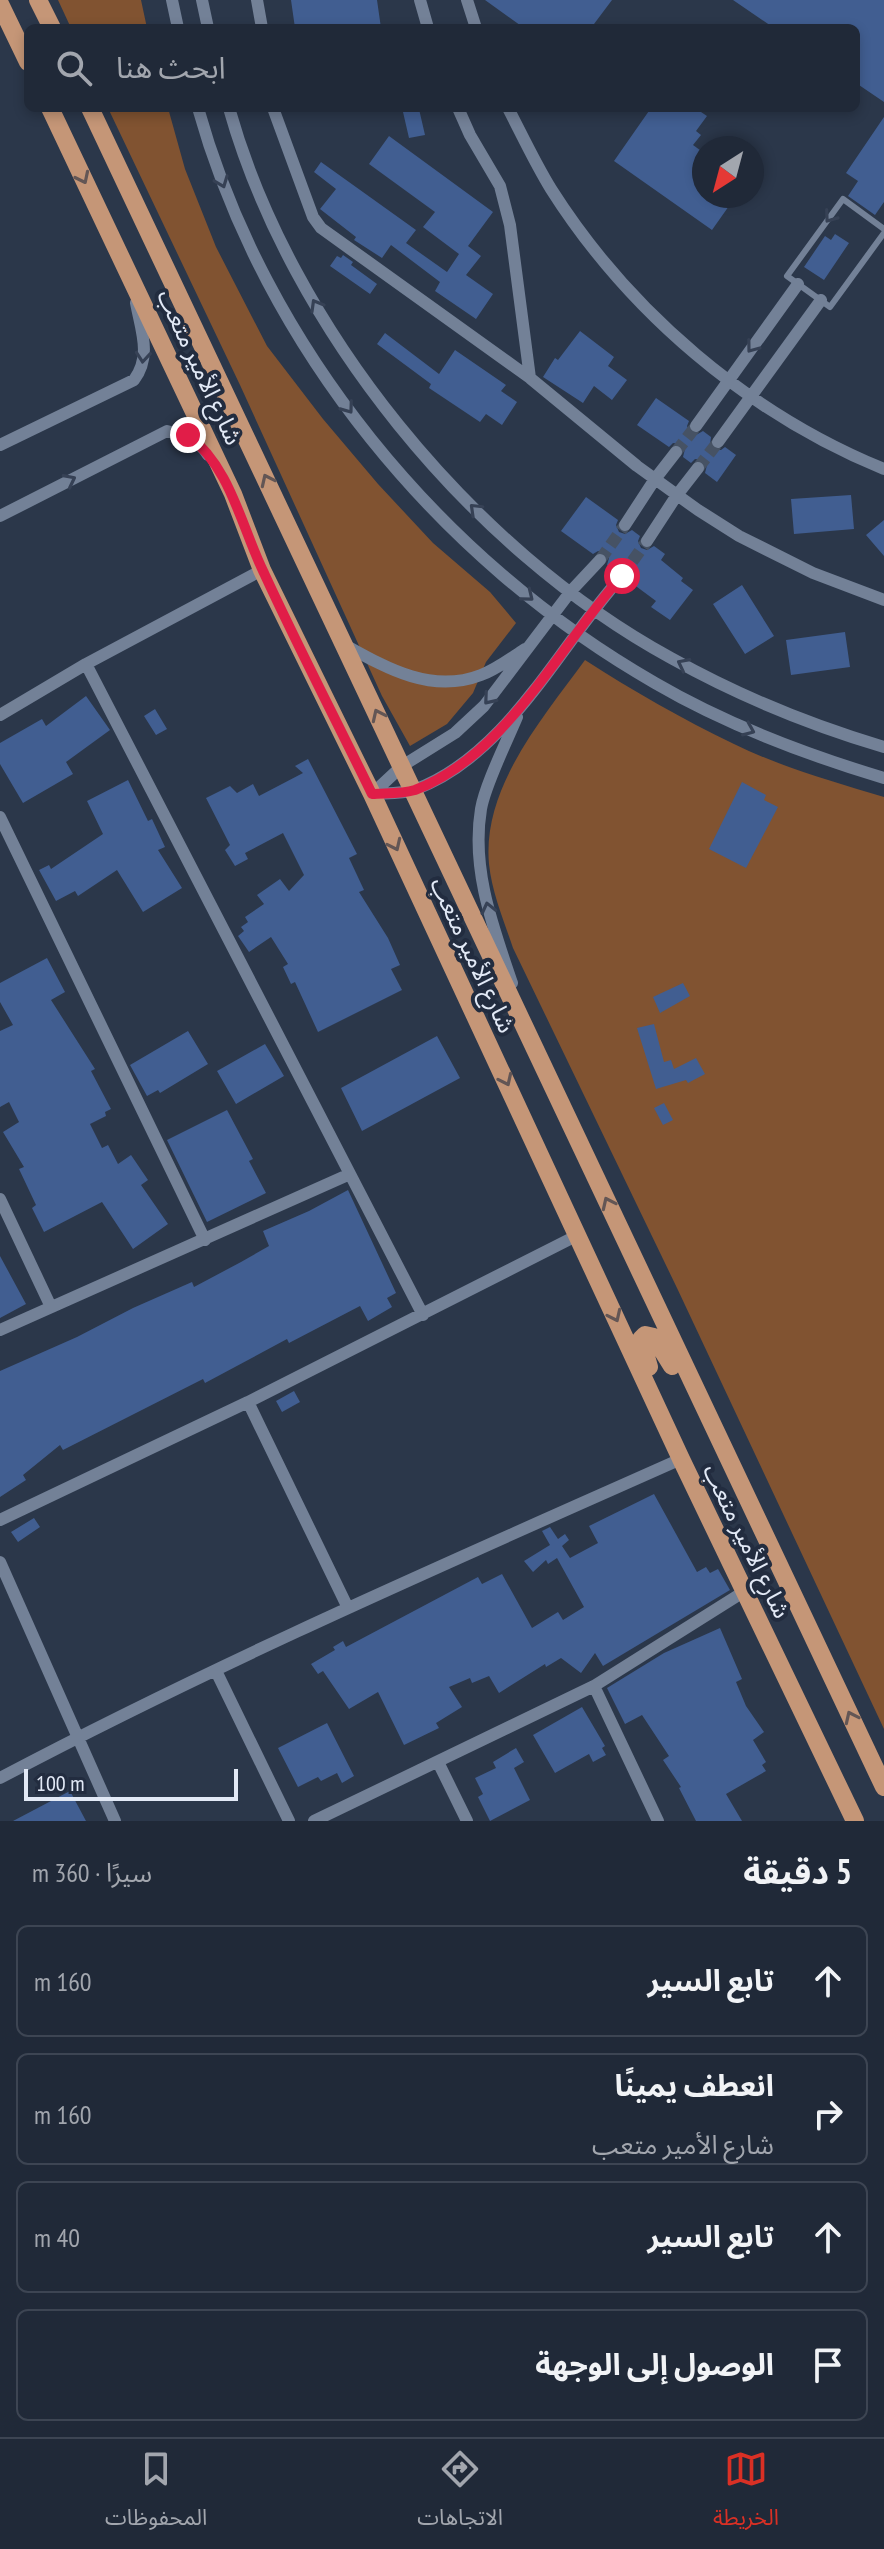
<!DOCTYPE html>
<html lang="ar">
<head>
<meta charset="utf-8">
<style>
	:root { --surface:#202938; --page:#2d3543; --text:#f1f3f6; --muted:#a2a6ae; --line:#3d4553; --accent:#d93025 }
	body { margin:0; font-family:"PT Sans Narrow","Noto Sans Arabic",sans-serif; background:var(--page); color:var(--text); direction:rtl }
	.compass { position:absolute; left:692px; top:136px; width:72px; height:72px; border-radius:50%; background:var(--surface); box-shadow:0 4px 12px #0003; rotate:216deg }
	.scale { position:absolute; left:24px; bottom:20px; width:214px; box-sizing:border-box; padding-left:8px; border:4px solid #e2e9f6; border-top:0; font-size:22px; line-height:28px; white-space:nowrap; color:#e2e9f6; -webkit-text-stroke:6px #222c3f; paint-order:stroke }
	.stop { position:absolute; width:24px; height:24px; margin:-18px; border:6px solid #e11d48; border-radius:50%; background:#fff }
	.stop.end { background:#e11d48; border-color:#fff; box-shadow:0 2px 8px #0008 }
	.list { margin:0; padding:0; list-style:none }
	h2 { display:flex; justify-content:space-between; align-items:center; height:104px; margin:0; padding:0 32px; font-size:34px }
	h2 small { font-size:26px; font-weight:400; color:var(--muted) }
	.list li { display:grid; grid-template-columns:52px 1fr auto; gap:24px; align-items:center; box-sizing:border-box; height:112px; margin:0 16px 16px; padding:0 16px; border:2px solid var(--line); border-radius:12px }
	.list b { display:block; font-size:30px; white-space:nowrap }
	.list p { margin:0; font-size:26px; white-space:nowrap; color:var(--muted) }
	.list em { font-size:26px; font-style:normal; color:var(--muted) }
	.icon { flex:none; width:44px; height:44px; fill:none; stroke:currentColor; stroke-width:2; stroke-linecap:round; stroke-linejoin:round }
	.map { position:relative; flex:none; width:884px; height:1821px; overflow:hidden; direction:ltr }
	.search { position:absolute; background:var(--surface); box-shadow:0 4px 12px #0003; left:24px; right:24px; top:24px; height:88px; display:flex; align-items:center; gap:20px; box-sizing:border-box; padding:0 28px; border-radius:12px; color:var(--muted); font-size:30px }
	.sheet { height:616px; background:var(--surface) }
	nav { display:flex; justify-content:space-around; align-items:center; box-sizing:border-box; height:112px; border-top:2px solid var(--line); background:var(--surface); font-size:22px; color:var(--muted) }
	nav a { display:grid; justify-items:center; gap:4px }
	nav .on { color:var(--accent) }
	.map>svg:first-child { display:block }
	.green { fill:#815331 }
	.building { fill:#415e91 }
	.lines { fill:none; stroke-linecap:round; stroke-linejoin:round }
	.street-tunnel { stroke:#465264; stroke-width:12; stroke-dasharray:12 6; stroke-linecap:butt }
	.lane { stroke:#738197; stroke-width:6 }
	.street { stroke:#738197; stroke-width:12 }
	.primary { stroke:#c59677; stroke-width:18 }
	.oneway { stroke:#635655 }
	.oneway2 { stroke:#364155 }
	.route { stroke:#e11d48; stroke-width:10 }
	.labels { text-anchor:middle; dominant-baseline:central; stroke-width:8; stroke-linejoin:round; paint-order:stroke }
	.street-label { font-size:24px; fill:#e2e9f6; stroke:#222c3f }
</style>
</head>
<body>
<div class="map">
<svg width="884" height="1821" viewBox="0 0 884 1821">
	<rect width="100%" height="100%" fill="#2b374a"/>
	<path class="green" d="M58 0H141L147 28H71Z
		M108 108H168L185 169 216 247 267 346 323 419 378 484 433 543 490 592 516 623 486 662 473 693 447 724 410 746 382 696 240 385Z
		M585 660C633 691 682 719 734 744 781 767 834 782 884 797V1729L677 1288 513 948C504 921 492 893 489 864 482 787 543 718 585 660Z"/>
	<path class="building" d="M291 0H377L381 28H295Z
		M485 0H612L591 28H524Z
		M733 0H884V102L856 83V28H774Z
		M651 108H695L707 116 696 131 701 135 693 145 704 153V196H736L712 230 614 161Z
		M419 109 425 135 409 138 403 112Z
		M884 117V202L875 215 848 196 858 181 846 173Z
		M389 136 493 212 468 246 481 256 466 275 493 294 476 319 435 291 440 282 391 245 382 258 354 240 356 237 320 209 336 189 314 172 321 162 416 230 406 243 447 272 459 254 423 227 435 212 369 164Z
		M835 234 849 243 824 280 804 267 825 236 831 240Z
		M343 255 353 262 351 265 377 284 370 294 330 266 337 256 341 258Z
		M580 331 614 357 608 366 627 380 612 400 594 386 583 403 543 377 555 358 558 360Z
		M385 333 439 374 455 350 506 385 501 391 517 402 502 425 486 414 480 422 429 388 431 384 377 344Z
		M656 398 689 421 687 426 690 433 696 435 703 431 711 437 710 445 713 450H721L725 447 736 455 717 482 705 473 707 465 703 460 695 459 691 463 683 457 685 449 681 444 673 443 669 447 637 425Z
		M851 495 854 529 794 534 791 499Z
		M586 497 618 520 616 525 619 532 625 534 632 530 640 536 638 541 641 548 647 550 654 546 665 554 661 560 683 578 681 581 693 590 670 620 651 607 656 601 629 581 631 574 627 569 620 567 615 570 607 565 609 558 606 553 598 551 593 554 561 531Z
		M884 520V556L866 535Z
		M742 585 774 636 745 654 713 604Z
		M845 632 850 667 791 675 786 640Z
		M86 696 110 730 66 762 73 774 23 803 0 764V743L42 719 46 726Z
		M155 709 167 729 156 735 144 716Z
		M308 759 357 854 349 858 364 890 359 892 388 938 400 965 391 969 402 990 318 1032 295 982 291 984 283 967 288 964 271 937 249 952 238 936 244 931 241 927 248 922 245 917 264 904 257 895 280 879 289 891 304 875 283 833 245 853 248 859 235 866 225 850 230 845 206 798 230 786 237 793 253 784 259 796 303 773 295 766Z
		M128 780 148 821 152 819 165 847 158 850 182 888 143 912 117 870 78 896 75 891 56 901 39 870 49 865 51 869 103 834 87 801Z
		M742 782 766 795 764 800 778 807 746 868 709 849Z
		M47 958 65 992 51 1000 95 1069 91 1071 111 1109 105 1112 106 1116 90 1124 102 1148 108 1145 118 1164 131 1155 148 1180 141 1185 168 1224 133 1249 102 1202 44 1232 32 1208 36 1205 19 1169 24 1167 3 1132 19 1122 9 1102 0 1107V1031L13 1025 0 1002V983Z
		M683 983 690 996 660 1013 653 997Z
		M654 1024 664 1062 671 1060 674 1069 696 1058 705 1074 688 1083 686 1080 656 1089 637 1028Z
		M188 1031 208 1064 160 1093 158 1090 147 1096 130 1065Z
		M437 1036 460 1078 362 1131 341 1088Z
		M265 1044 284 1076 236 1104 217 1071Z
		M664 1103 673 1120 663 1125 654 1108Z
		M227 1110 253 1159 249 1161 266 1193 207 1222 167 1140Z
		M348 1190 396 1293 387 1298 392 1307 368 1321 360 1306 289 1343 287 1339 205 1383 203 1379 63 1450 60 1445 23 1475 26 1480 0 1497V1371L77 1337 133 1308 192 1282 194 1287 241 1262 269 1246 263 1231 309 1211Z
		M0 1256 26 1304 0 1318Z
		M294 1391 300 1402 282 1412 276 1401Z
		M654 1494 697 1572 706 1567 710 1573 718 1569 730 1590 603 1666 595 1653 581 1673 561 1658 546 1667 545 1664 499 1693 489 1676 472 1683 470 1678 449 1687 462 1707 436 1723 439 1728 404 1745 378 1692 349 1709 323 1671 318 1674 311 1664 335 1650 333 1647 343 1641 346 1647 478 1577 482 1584 502 1574 532 1628 558 1612 563 1620 584 1607 557 1558 548 1564 546 1560 533 1572 524 1561 550 1545 542 1531 550 1527 558 1539 565 1534 569 1540 562 1546 570 1558 598 1543 589 1526Z
		M34 1518 40 1527 18 1542 11 1532Z
		M720 1628 742 1679 736 1682 746 1706 764 1732 753 1740 766 1762 762 1765 766 1771 726 1794 742 1821H696L679 1788 681 1787 663 1760 669 1756 642 1715 625 1724 607 1688 664 1653Z
		M582 1707 605 1746 602 1748 606 1755 593 1762 589 1754 555 1773 533 1735Z
		M327 1723 354 1776 342 1783 337 1773 321 1781 318 1777 298 1787 278 1748Z
		M516 1748 524 1762 514 1768 530 1800 490 1821 478 1797 483 1794 475 1778 496 1768 493 1762Z
		M70 1791 86 1821H13Z"/>
	<g class="lines">
		<path class="street-tunnel" d="M676 452 696 426
			M698 468 718 442
			M600 560 625 525
			M622 576 647 541"/>
		<path class="lane" d="M884 229 843 199 787 276 830 307 884 233"/>
		<path class="street" d="M172 0 178 28
			M202 0 208 28
			M257 0 262 28
			M420 0 428 28
			M467 0 476 28
			M198 108C265 347 440 560 655 683 727 725 804 754 884 778
			M229 108C291 328 471 549 671 658 739 696 810 725 884 747
			M273 108 313 217 321 228 530 378 637 466 698 510 739 536 813 573 884 600
			M458 108 470 135 500 186 510 225 530 378
			M508 108C522 135 535 163 551 189 629 312 749 414 884 469
			M696 426 798 284
			M718 442 821 300
			M0 445 134 380C152 356 141 330 136 303
			M0 516 167 431C185 435 197 438 208 455
			M625 525 655 479 676 452
			M647 541 677 495 698 468
			M345 645C388 669 432 694 481 675 497 669 511 658 525 649
			M86 664 423 1315
			M0 715 86 664 262 570
			M372 794C385 793 402 794 414 790 507 756 559 646 622 576
			M372 794 402 766 455 733 484 706 571 591 600 560
			M0 817 205 1240
			M512 983C493 927 471 869 481 809 485 785 507 741 517 717
			M0 1199 51 1307
			M0 1330 350 1174
			M248 1402 348 1608
			M0 1520 248 1402 578 1235
			M0 1562 115 1821
			M216 1671 289 1821
			M594 1686 658 1821
			M438 1762 467 1821
			M0 1778C221 1661 452 1561 681 1459
			M314 1821 594 1686 745 1591"/>
		<path class="primary" d="M38 0 52 28
			M0 4 28 62
			M50 108 233 494 262 570 372 794 681 1459 855 1821
			M90 108 884 1787
			M649 1367 641 1339 645 1335 654 1337 672 1366"/>
	</g>
	<defs><path id="oneway-chevron" d="M-2-3.5L2.5 0L-2 3.5" fill="none" stroke-width="1.6" stroke-linecap="round" stroke-linejoin="round" transform="scale(2)"/></defs>
	<g class="oneway">
		<use href="#oneway-chevron" transform="translate(83 178) rotate(64)"/>
		<use href="#oneway-chevron" transform="translate(267 480) rotate(-115)"/>
		<use href="#oneway-chevron" transform="translate(378 715) rotate(-115)"/>
		<use href="#oneway-chevron" transform="translate(395 845) rotate(65)"/>
		<use href="#oneway-chevron" transform="translate(506 1080) rotate(65)"/>
		<use href="#oneway-chevron" transform="translate(608 1203) rotate(-115)"/>
		<use href="#oneway-chevron" transform="translate(615 1316) rotate(65)"/>
		<use href="#oneway-chevron" transform="translate(851 1717) rotate(-115)"/>
	</g>
	<g class="oneway2">
		<use href="#oneway-chevron" transform="translate(222 182) rotate(69)"/>
		<use href="#oneway-chevron" transform="translate(830 217) rotate(126)"/>
		<use href="#oneway-chevron" transform="translate(316 305) rotate(-120)"/>
		<use href="#oneway-chevron" transform="translate(752 347) rotate(127)"/>
		<use href="#oneway-chevron" transform="translate(143 357) rotate(95)"/>
		<use href="#oneway-chevron" transform="translate(348 408) rotate(54)"/>
		<use href="#oneway-chevron" transform="translate(70 480) rotate(-27)"/>
		<use href="#oneway-chevron" transform="translate(475 509) rotate(-136)"/>
		<use href="#oneway-chevron" transform="translate(528 596) rotate(39)"/>
		<use href="#oneway-chevron" transform="translate(683 664) rotate(-153)"/>
		<use href="#oneway-chevron" transform="translate(489 699) rotate(130)"/>
		<use href="#oneway-chevron" transform="translate(749 730) rotate(23)"/>
		<use href="#oneway-chevron" transform="translate(488 908) rotate(-103)"/>
	</g>
	<g class="lines">
		<path class="route" d="M188 435C231 468 241 526 264 573 298 647 336 720 372 794 385 793 402 794 415 790 507 755 559 646 622 576"/>
	</g>
	<g class="labels">
		<g class="street-label">
			<text transform="translate(200 367) rotate(65)">شارع الأمير متعب</text>
			<text transform="translate(473 955) rotate(65)">شارع الأمير متعب</text>
			<text transform="translate(747 1541) rotate(64)">شارع الأمير متعب</text>
		</g>
	</g>
</svg>
<svg class="compass" viewBox="-18 -18 36 36"><path d="M0-13l5 13h-10z" fill="#e53935"/><path d="M0 13l5-13h-10z" fill="#a2a6ae"/></svg>
<div class="scale">100 m</div>
<div class="stop" style="left:622px;top:576px"></div>
<div class="stop end" style="left:188px;top:435px"></div>
<div class="search"><svg class="icon" aria-label="search" viewBox="0 0 24 24"><circle cx="10" cy="10" r="6"/><path d="M15 15l6 6"/></svg>ابحث هنا</div>
</div>
<section class="sheet">
<h2>5 دقيقة<small>سيرًا · 360 m</small></h2>
<ul class="list">
<li><svg class="icon" aria-label="ahead" viewBox="0 0 24 24"><path d="M12 20V5M6 11l6-6 6 6"/></svg><div><b>تابع السير</b></div><em>160 m</em></li>
<li><svg class="icon" aria-label="right" viewBox="0 0 24 24"><path d="M7 20v-9h11M14 6l5 5-5 5"/></svg><div><b>انعطف يمينًا</b><p>شارع الأمير متعب</p></div><em>160 m</em></li>
<li><svg class="icon" aria-label="ahead" viewBox="0 0 24 24"><path d="M12 20V5M6 11l6-6 6 6"/></svg><div><b>تابع السير</b></div><em>40 m</em></li>
<li><svg class="icon" aria-label="arrive" viewBox="0 0 24 24"><path d="M6 21V4h12l-3 4 3 4H6"/></svg><div><b>الوصول إلى الوجهة</b></div></li>
</ul>
</section>
<nav>
<a class="on"><svg class="icon" aria-label="map" viewBox="0 0 24 24"><path d="M3 6l6-2 6 2 6-2v14l-6 2-6-2-6 2zM9 4v14M15 6v14"/></svg>الخريطة</a>
<a><svg class="icon" aria-label="directions" viewBox="0 0 24 24"><path d="M12 3l9 9-9 9-9-9zM9 14v-3h6M13 9l2 2-2 2"/></svg>الاتجاهات</a>
<a><svg class="icon" aria-label="saved" viewBox="0 0 24 24"><path d="M7 4h10v16l-5-4-5 4z"/></svg>المحفوظات</a>
</nav>
</body>
</html>
